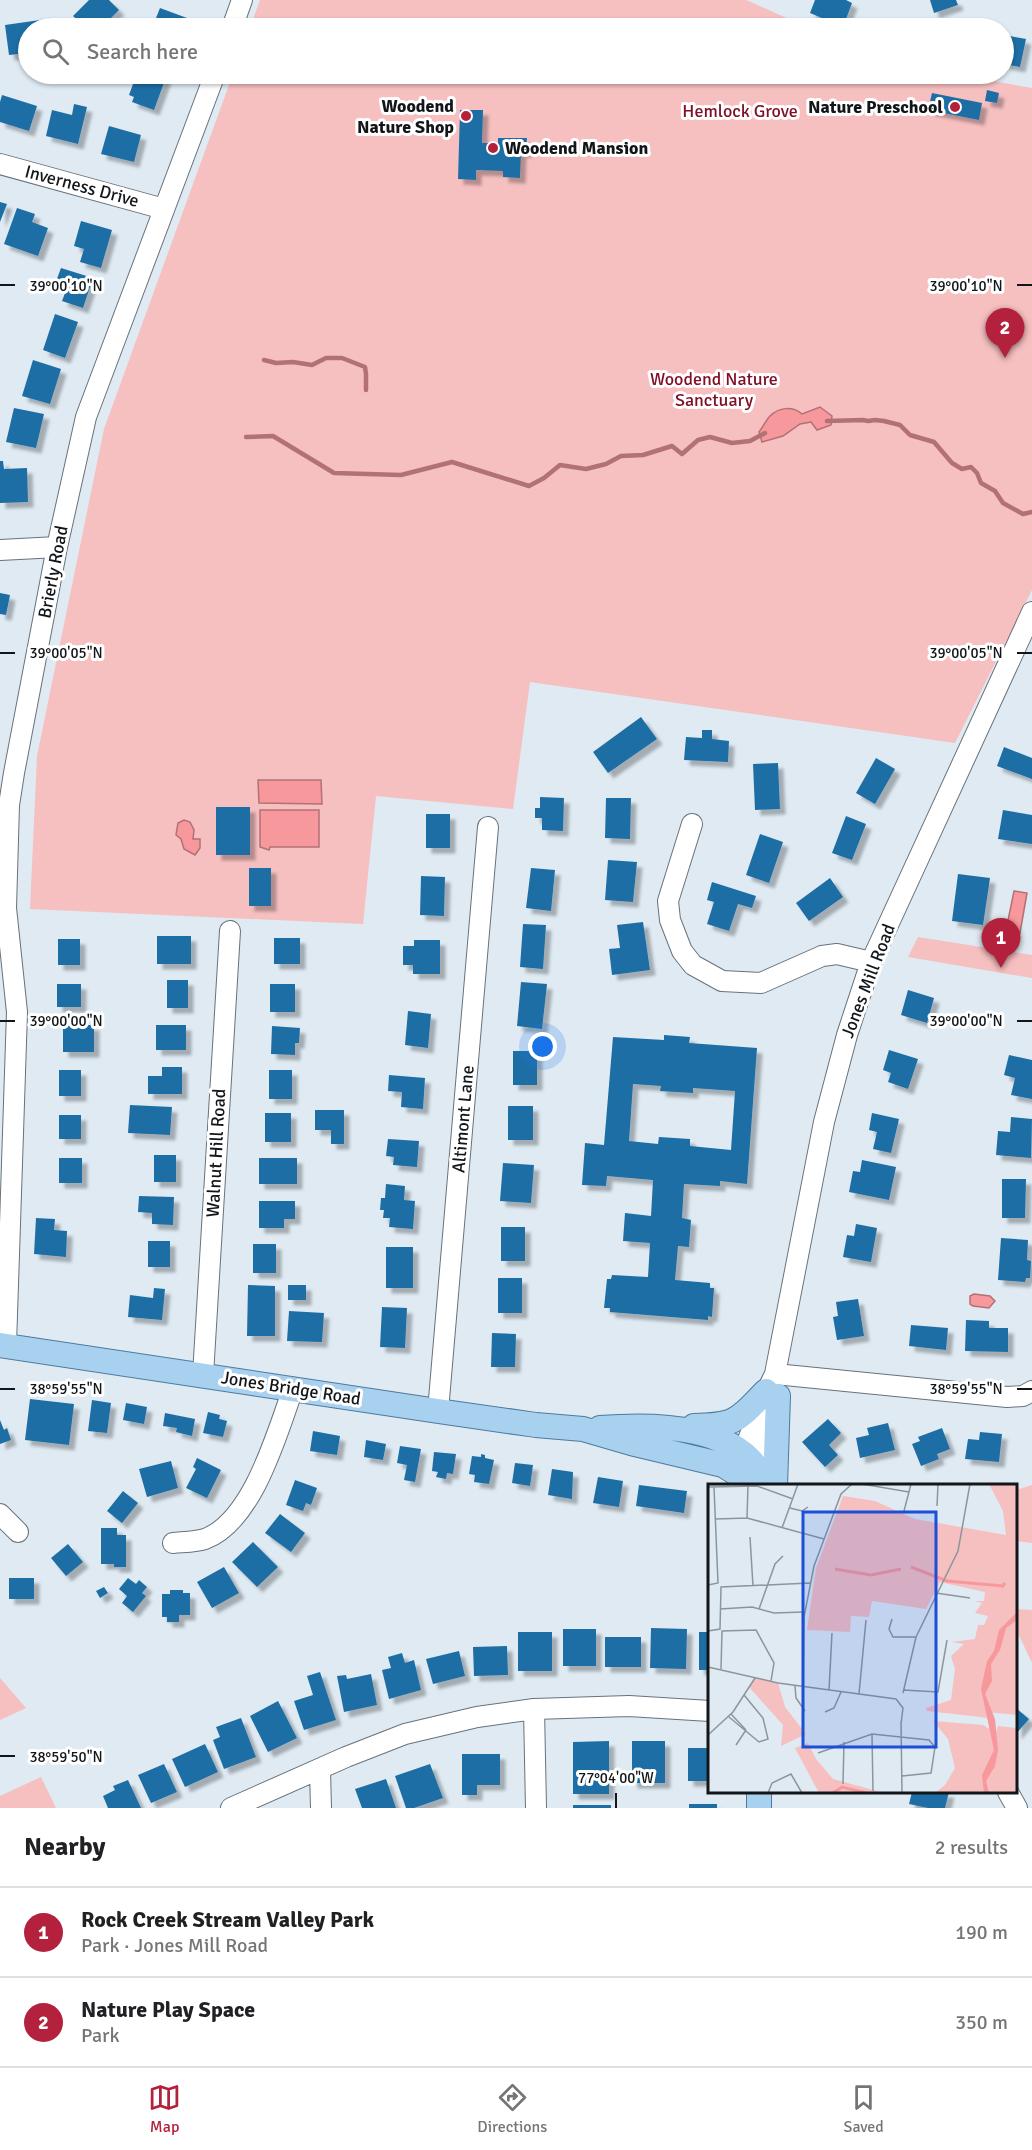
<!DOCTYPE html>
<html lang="en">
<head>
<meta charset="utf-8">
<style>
	:root { --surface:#fff; --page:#f6f6f6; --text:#202124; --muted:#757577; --line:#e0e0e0; --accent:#b3213c }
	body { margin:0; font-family:Signika,sans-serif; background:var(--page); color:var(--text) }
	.you { position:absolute; left:543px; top:1047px; width:21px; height:21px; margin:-15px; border:4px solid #fff; border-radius:50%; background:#1a73e8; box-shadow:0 0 0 9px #1a73e833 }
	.badge { display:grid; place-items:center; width:39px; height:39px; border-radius:50%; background:var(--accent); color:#fff; font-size:20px; font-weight:700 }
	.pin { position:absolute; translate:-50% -50px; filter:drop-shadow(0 2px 3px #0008) }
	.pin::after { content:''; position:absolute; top:32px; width:21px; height:18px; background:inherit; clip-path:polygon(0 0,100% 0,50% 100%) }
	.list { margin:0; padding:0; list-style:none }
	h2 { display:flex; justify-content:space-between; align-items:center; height:78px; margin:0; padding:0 24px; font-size:26px }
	h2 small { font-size:20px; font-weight:400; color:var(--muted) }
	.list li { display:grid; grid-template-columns:39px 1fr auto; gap:18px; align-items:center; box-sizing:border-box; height:90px; padding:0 24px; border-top:2px solid var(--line) }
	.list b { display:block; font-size:22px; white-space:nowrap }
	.list p { margin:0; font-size:20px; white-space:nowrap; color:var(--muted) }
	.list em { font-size:20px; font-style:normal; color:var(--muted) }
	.icon { flex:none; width:33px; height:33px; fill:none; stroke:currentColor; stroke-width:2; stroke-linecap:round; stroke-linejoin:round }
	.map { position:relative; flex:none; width:1032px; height:1808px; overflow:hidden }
	.search { position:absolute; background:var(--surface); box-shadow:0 2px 4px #0004; left:18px; right:18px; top:18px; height:66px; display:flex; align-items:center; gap:15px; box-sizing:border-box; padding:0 21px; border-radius:33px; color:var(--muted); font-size:22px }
	.sheet { height:258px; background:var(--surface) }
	nav { display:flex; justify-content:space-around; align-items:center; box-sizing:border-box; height:84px; border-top:2px solid var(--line); background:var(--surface); font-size:16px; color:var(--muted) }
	nav a { display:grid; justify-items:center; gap:3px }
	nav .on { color:var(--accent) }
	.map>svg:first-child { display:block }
	.green { fill:#f6bfc0 }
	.water { fill:#f7989c; stroke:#b27175; stroke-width:1.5 }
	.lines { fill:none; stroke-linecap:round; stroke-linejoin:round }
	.stream { stroke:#b27175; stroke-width:4.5 }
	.building { fill:#1e6ea5; fill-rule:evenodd; filter:url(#shadow) }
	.minor-casing { stroke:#69727a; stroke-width:22 }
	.major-casing { stroke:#4e7a9d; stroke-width:26 }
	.minor { stroke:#fff; stroke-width:20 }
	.major { stroke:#a8d0ef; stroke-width:24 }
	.ticks { fill:none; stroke:#121619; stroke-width:2 }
	.poi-dot { fill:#b3213c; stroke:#fff; stroke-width:2 }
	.labels { text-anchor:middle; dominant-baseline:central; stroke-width:6; stroke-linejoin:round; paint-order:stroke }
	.poi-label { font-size:18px; font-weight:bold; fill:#121619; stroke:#fff; text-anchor:end }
	.park-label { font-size:18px; fill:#801027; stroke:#fff }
	.street-label { font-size:18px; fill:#121619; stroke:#fff }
	.inset-river { fill:none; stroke:#f7989c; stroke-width:3 }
	.inset-road { fill:none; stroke:#8d959c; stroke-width:1.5 }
	.view { fill:#1d4ed8; fill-opacity:0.15; stroke:#1d4ed8; stroke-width:3 }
	.inset-edge { fill:none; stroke:#121619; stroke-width:3 }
	.ticks-label { font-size:15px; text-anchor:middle; fill:#121619; stroke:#fff; stroke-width:6; stroke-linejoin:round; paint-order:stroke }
</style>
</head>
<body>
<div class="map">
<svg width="1032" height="1808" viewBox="0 0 1032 1808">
	<defs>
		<filter id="shadow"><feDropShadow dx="5.5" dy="5.5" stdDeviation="1.5" flood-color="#0004"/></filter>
	</defs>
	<rect width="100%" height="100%" fill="#dfeaf3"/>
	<path class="green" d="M260 0H746L809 28H250Z
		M233 74H953L1032 88V590L955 743 530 682 513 809 376 796 363 924 30 909 37 756 104 429Z
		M918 937 1032 955V978L908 957Z
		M1032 1485V1543L1016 1541V1490Z
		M1016 1609 1032 1610V1663L1016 1629Z
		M0 1678 26 1708 0 1720Z
		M41 1777 56 1808H0V1796Z"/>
	<path class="water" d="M820 407 832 416 831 425 817 430 811 422 800 424 783 436 762 442 759 432C763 427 766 420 770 416 779 407 793 406 802 414Z
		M258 780H321L322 804 259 803Z
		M260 810H319V847H270L269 850 260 847Z
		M184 820 190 822 194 830 193 839H200V848L195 855 184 849 181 839 176 835 178 823Z
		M1014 891 1027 893 1020 933 1006 930Z
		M974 1294 990 1296 995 1301 989 1308 973 1306 970 1304V1296Z"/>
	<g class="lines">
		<path class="stream" d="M264 360 276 363 293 362 312 365 326 358H342L365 367 366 374V390
			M827 421 863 420 868 421 875 420 884 421 900 425 910 435 934 442 952 463 962 469 971 467 977 473 981 483 995 491 1003 503 1023 514 1032 512
			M246 437 273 436 334 473 401 475 452 462 529 486 544 478 560 465 586 469 606 464 621 456 643 455 672 446 682 454 698 440 710 437 732 443 750 441 765 433"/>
	</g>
	<path class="building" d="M89 0H109L119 10 101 28H86L73 16Z
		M815 0H846L852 3 843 27 810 13Z
		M930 0H956L958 5 934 13Z
		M160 8 187 18 183 28H152Z
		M54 18 55 28H28V53L9 55 5 25Z
		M1004 35 1026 39 1020 67 1004 64Z
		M142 74 151 77 152 74 166 77 154 110 132 102 134 97 129 95 136 76 141 78Z
		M987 90 999 93 997 103 985 101Z
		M932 93 982 103 979 120 928 110Z
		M2 95 37 106 29 131 0 122V102Z
		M74 104 87 107 78 144 46 136 52 110 72 115Z
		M460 110H483L482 143H498V138H527L526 152H521L520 178 503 177V171L476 170V180L458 179Z
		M109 126 141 135 134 162 101 154Z
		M0 202 7 204 0 222Z
		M17 208 35 214 32 222 48 228 38 256 4 244Z
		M81 221 112 230 101 268 80 262 84 249 74 246Z
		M61 268 93 278 83 308 62 301 67 288 55 284Z
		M55 314 78 322 65 358 43 350Z
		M33 360 61 369 50 404 22 396Z
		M14 408 44 414 36 448 6 442Z
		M0 461H3L4 469 27 468 28 502 0 503Z
		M0 593 10 595 6 615 0 614Z
		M641 717 657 739 608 773 593 752Z
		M702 730H712V739L729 741 728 762 684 760 686 737 702 738Z
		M1004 747 1032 758V779L997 766Z
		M876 758 895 769 875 804 856 793Z
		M778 763 780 809 755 810 753 764Z
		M540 797 564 798 563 831 542 830V818H535V808H540Z
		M606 798H631L630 839 605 838Z
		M216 807H250V855H216Z
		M1003 810 1032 815V844L998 839Z
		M426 814H450V848H426Z
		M846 816 866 824 852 860 832 853Z
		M760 834 783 842 769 883 746 875Z
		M608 860 637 862 633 902 605 900Z
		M249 868H271V906H249Z
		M531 868 555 870 551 911 526 908Z
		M958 874 990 878 983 925 952 921Z
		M421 876 445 877 444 916 420 915Z
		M830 878 843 897 809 921 796 903Z
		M712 882 756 896 752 908 738 904 729 931 707 924 714 902 707 900Z
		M643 922 650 970 612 975 609 949 620 948 617 925Z
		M523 924 546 925 543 969 520 967Z
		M157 936H191V964H157Z
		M274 938H300V964H274Z
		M58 939H80V965H58Z
		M414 940H440V974H413V965H403V946H414Z
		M167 980H188V1008H167Z
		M521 982 547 984 542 1029 517 1026Z
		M57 984H81V1007H57Z
		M270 984H295V1012H270Z
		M908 990 934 998 927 1023 901 1015Z
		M408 1011 431 1014 428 1048 405 1045Z
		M63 1025H94V1052H63Z
		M156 1025H186V1050H156Z
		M272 1026 300 1028 299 1043H295V1055L271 1054Z
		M664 1035 690 1037 689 1043 757 1048 747 1184 720 1181V1186L684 1184 682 1218 691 1220 689 1247 678 1246 675 1280 710 1283V1288H714L712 1317 708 1316V1320L610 1312V1308H604L607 1279H611L612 1275 648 1277 650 1243 623 1241 625 1213 651 1216 653 1180 607 1176 606 1186 582 1185 585 1143 604 1145 613 1037 664 1040ZM633 1084 661 1086 660 1091 693 1093V1088L735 1091 731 1150 690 1146V1139L659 1137 658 1144 629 1141Z
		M889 1050 918 1059 908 1089 888 1082 891 1073 883 1070Z
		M513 1051H537V1085H513Z
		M1009 1055 1032 1060V1099L1011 1095 1015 1078 1004 1075Z
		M162 1067H182V1094H148V1076H162Z
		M59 1070H81V1096H59Z
		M269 1070H292V1099H269Z
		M389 1075 425 1078 423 1109 401 1107 402 1092 388 1091Z
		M130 1105 172 1107 170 1135 128 1133Z
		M508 1106H533V1140H508Z
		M315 1110H344V1144H331V1130H315Z
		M265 1113H291V1142H265Z
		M872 1113 899 1119 891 1153 873 1149 877 1132 869 1130Z
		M59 1115H81V1139H59Z
		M1011 1117 1032 1119 1031 1158 996 1155 998 1131 1010 1132Z
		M388 1139 419 1141 417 1167 393 1165 394 1157 386 1156Z
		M154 1155H176V1182H154Z
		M59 1158H82V1183H59Z
		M259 1158H297V1184H259Z
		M862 1160 896 1167 889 1200 849 1192 853 1171 860 1172Z
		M503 1163 534 1165 531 1203 500 1201Z
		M1002 1179H1026L1025 1218H1002Z
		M386 1184 405 1186 404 1200 415 1201 413 1229 389 1227 390 1218H383L384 1210H380L381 1198H385Z
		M139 1196 174 1197 173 1225 152 1224V1213L138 1212Z
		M259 1201H295V1219H284V1228H259Z
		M36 1218 55 1219 54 1230 67 1231 66 1257 34 1254Z
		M856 1224 877 1228 871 1262 843 1257 847 1235 854 1236Z
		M501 1227H525V1261H501Z
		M1001 1238 1028 1240 1027 1260 1031 1261 1030 1278H1026L1025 1282 998 1280Z
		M148 1241H170V1267H148Z
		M253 1244H276V1273H253Z
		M386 1247H413V1288H386Z
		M498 1278H522V1313H498Z
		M248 1285 275 1286V1336H247Z
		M288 1285H306V1300H288Z
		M154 1288 165 1289 162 1320 128 1317 130 1295 153 1298Z
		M858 1299 864 1336 837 1340 833 1317 838 1316 836 1302Z
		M382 1307 407 1308 405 1348 380 1347Z
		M289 1311 324 1313 322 1342 287 1341Z
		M966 1320 989 1321V1328H1008V1352L965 1351Z
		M911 1325 948 1328 946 1350 909 1346Z
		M492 1333 516 1334 515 1367H491Z
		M30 1399 74 1404 69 1445 25 1440Z
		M92 1400 111 1403 107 1433 88 1431Z
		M126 1403 147 1407 144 1424 123 1420Z
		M208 1412 220 1415 219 1419 227 1421 223 1437 203 1433Z
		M165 1413 195 1419 192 1436 176 1432 177 1428 163 1426Z
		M828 1419 841 1433 829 1445 838 1455 825 1467 802 1442Z
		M0 1420 4 1430 7 1428 11 1440 0 1444Z
		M888 1423 895 1450 860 1458 856 1438 869 1435 867 1428Z
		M942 1428 950 1449 937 1454 939 1459 921 1466 912 1444 920 1441 918 1437Z
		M313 1431 340 1436 337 1455 310 1451Z
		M980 1432 1002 1434 999 1462 965 1459 968 1439 979 1440Z
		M366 1440 386 1444 383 1460 364 1457Z
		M400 1446 421 1449 415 1482 404 1480 407 1465 397 1463Z
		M434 1452 456 1454 453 1474 447 1473 446 1479 436 1477 438 1472 432 1471Z
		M481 1454 485 1455V1458L494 1460 489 1484 474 1482 475 1475 469 1474 472 1456 481 1457Z
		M197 1458 221 1470 207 1498 186 1488 196 1469 193 1467Z
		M171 1461 178 1488 147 1497 139 1469Z
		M515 1463 533 1465 530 1486 512 1483Z
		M552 1469 573 1472 572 1499 548 1495Z
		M598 1477 623 1481 619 1507 593 1503Z
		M295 1480 317 1488 311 1505 306 1503 303 1511 286 1505Z
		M639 1485 687 1491 684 1513 636 1506Z
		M123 1491 138 1503 122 1523 107 1511Z
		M280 1514 305 1533 291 1552 265 1533Z
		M101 1528H117V1535H126V1567H114V1564H101Z
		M253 1542 278 1567 257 1587 232 1562Z
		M68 1544 83 1562 66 1576 51 1558Z
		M224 1567 239 1593 212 1608 197 1582Z
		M9 1578H34V1599H9Z
		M128 1578 136 1584 139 1580 147 1587 142 1593 146 1596 133 1612 122 1603 127 1596 119 1589Z
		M104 1587 108 1593 100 1598 96 1591Z
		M170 1590H183V1593H190V1615H179V1622H167V1617H162V1594H170Z
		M651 1628 687 1629 686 1669 650 1668Z
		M563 1629H596V1666H563Z
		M518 1632H552V1671H518Z
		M699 1632H710V1670H699Z
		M605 1637H641V1667H605Z
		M507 1646 508 1675 474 1676 473 1647Z
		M459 1651 465 1676 433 1684 426 1659Z
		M402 1653 405 1663 414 1660 421 1690 389 1699 382 1670 391 1668 388 1657Z
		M320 1672 336 1720 304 1730 294 1701 313 1695 307 1676Z
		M371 1674 377 1705 344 1712 337 1676 346 1675 347 1679Z
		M278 1701 297 1738 268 1752 250 1716Z
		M1016 1708 1029 1719 1016 1734Z
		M241 1718 256 1757 224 1769 213 1740 220 1737 216 1727Z
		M609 1741V1794H573V1742Z
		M632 1741H665V1783H632Z
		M205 1744 218 1772 185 1787 172 1759Z
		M688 1748H710V1781H688Z
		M462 1754H500V1785H477V1795H462Z
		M164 1764 177 1792 151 1803 138 1775Z
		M430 1764 443 1798 414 1808H406L395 1776Z
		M386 1779 396 1808H362L355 1789Z
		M128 1780 141 1808H108L103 1796 115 1790 113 1786Z
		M912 1792H949L945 1808H928L909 1804Z
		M689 1804H717V1808H689Z
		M573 1805H611V1808H573Z"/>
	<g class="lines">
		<defs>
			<path id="minor" d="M232 28 242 0
				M0 164 164 209
				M0 550 57 547
				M692 824 668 901 670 920 682 951 693 965 722 981 761 983 822 956 837 954 871 962
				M6 1345 17 1012 6 908 9 805 14 773 57 547 86 417 215 74
				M775 1374 1007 1397 1023 1396 1032 1391
				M203 1375 230 931
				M438 1411 488 827
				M737 1465C752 1435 760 1403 775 1374L824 1122 847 1035 871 962 1032 612
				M739 1467C762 1454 766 1446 772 1420
				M0 1514 18 1532
				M173 1543C183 1542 196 1542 205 1539 253 1521 277 1433 293 1389
				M534 1709 536 1808
				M320 1770 321 1808
				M1008 1792 1017 1808
				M231 1808 346 1757 405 1734 477 1717 534 1709 629 1706 710 1711"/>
			<path id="major" d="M0 1345 438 1411 536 1425 583 1429 631 1443 723 1465 744 1478 749 1486
				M694 1426C736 1425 737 1421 766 1391
				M600 1428C653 1424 745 1423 766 1486
				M775 1486 778 1396
				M759 1792V1808"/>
		</defs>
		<use href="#minor" class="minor-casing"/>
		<use href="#major" class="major-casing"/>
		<use href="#minor" class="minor"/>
		<use href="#major" class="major"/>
	</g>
	<path class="ticks" d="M0 285H15M1017 285H1032M0 653H15M1017 653H1032M0 1021H15M1017 1021H1032M0 1389H15M1017 1389H1032M0 1756H15M616 1793V1808"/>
	<g class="poi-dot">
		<circle cx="955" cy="107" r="6"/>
		<circle cx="466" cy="116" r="6"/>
		<circle cx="493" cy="148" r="6"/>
	</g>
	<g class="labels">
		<g class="poi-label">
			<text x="454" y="106">Woodend<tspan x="454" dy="21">Nature Shop</tspan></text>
			<text x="943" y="107">Nature Preschool</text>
			<text x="505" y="148" text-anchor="start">Woodend Mansion</text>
		</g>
		<g class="park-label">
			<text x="740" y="111">Hemlock Grove</text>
			<text x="714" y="379">Woodend Nature<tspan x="714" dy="21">Sanctuary</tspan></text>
		</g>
		<g class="street-label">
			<text transform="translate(82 186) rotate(15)">Inverness Drive</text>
			<text transform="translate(53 572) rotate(-79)">Brierly Road</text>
			<text transform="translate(868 981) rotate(-69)">Jones Mill Road</text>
			<text transform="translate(463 1119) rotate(-85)">Altimont Lane</text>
			<text transform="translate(216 1153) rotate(-87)">Walnut Hill Road</text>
			<text transform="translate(291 1388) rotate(9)">Jones Bridge Road</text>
		</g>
	</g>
	<g transform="translate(708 1484)">
		<rect width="309" height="309" fill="#dfeaf3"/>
		<path d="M281 0H309V231L278 228 281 234 219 227 218 224 243 216 247 185 243 172 256 160 244 158 267 155 270 141H276L280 132 267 129 274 119 266 117H276L277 108 232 98 218 125 164 117 161 133 143 132 142 148 99 146 108 84 135 12 167 17 207 35 298 51 295 27ZM47 193 70 199 77 223 98 250 73 262 75 241 41 203ZM225 237 275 241 288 249 290 242 309 244V309H227L237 301 247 284 240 255ZM100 259 108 275 125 295 176 309H111L87 264Z" fill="#f6bfc0"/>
		<path d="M309 128V136L298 144 292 166 283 180 284 197 277 210 287 235 290 266 287 282 278 297 281 309H276L274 291 286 266 273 205 279 177 286 167 291 146Z" fill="#f7989c"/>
		<path class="inset-river" d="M203 83 239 97 295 102 297 99M127 85 163 91 193 85M125 309 134 303 158 309"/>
		<path class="inset-road" d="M154 0 201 8M0 3 49 2 85 15M229 22 230 0M82 24 94 27 100 23M196 27 203 0M39 34 40 1M8 35 39 34 116 55M74 44 90 0M42 53 45 102M0 101 10 99 6 3M228 109 262 114M12 125 44 123 66 129 96 128M51 125 67 80 75 72M184 135 181 145 185 153H208M0 147 12 145 13 103 102 99M0 183 70 199 188 215 195 224 193 240M13 185 14 147 48 146 66 179 63 197M87 202 88 214 97 227M95 203 96 133 106 82 133 10 144 0M121 206 124 149M195 206 230 208 239 156M195 209 208 153 250 67 262 0M151 210 158 136M117 228 126 224 133 208M23 230 38 246M21 233 51 258 60 255 55 234 36 211M193 238 194 309M164 250 165 307M0 251 25 228 47 194M28 261 38 246M110 269 164 250 221 256 227 263 223 289 194 292M135 300 136 258M60 309 64 299 83 290 94 309"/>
		<path class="view" d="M95 28H228V263H95Z"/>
		<rect width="309" height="309" class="inset-edge"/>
	</g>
	<g class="ticks-label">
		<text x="66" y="291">39°00'10"N</text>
		<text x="966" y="291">39°00'10"N</text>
		<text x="66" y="658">39°00'05"N</text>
		<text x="966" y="658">39°00'05"N</text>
		<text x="66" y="1026">39°00'00"N</text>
		<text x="966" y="1026">39°00'00"N</text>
		<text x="66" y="1394">38°59'55"N</text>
		<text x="966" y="1394">38°59'55"N</text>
		<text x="66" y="1762">38°59'50"N</text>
		<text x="616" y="1783">77°04'00"W</text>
	</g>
</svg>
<div class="you"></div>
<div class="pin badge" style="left:1001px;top:968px">1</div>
<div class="pin badge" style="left:1005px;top:358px">2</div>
<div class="search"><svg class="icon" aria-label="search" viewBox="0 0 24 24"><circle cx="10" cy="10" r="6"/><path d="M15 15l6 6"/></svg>Search here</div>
</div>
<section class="sheet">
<h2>Nearby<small>2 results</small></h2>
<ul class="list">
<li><span class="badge">1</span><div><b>Rock Creek Stream Valley Park</b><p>Park · Jones Mill Road</p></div><em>190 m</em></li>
<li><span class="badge">2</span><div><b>Nature Play Space</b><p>Park</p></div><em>350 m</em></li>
</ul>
</section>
<nav>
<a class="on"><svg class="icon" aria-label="map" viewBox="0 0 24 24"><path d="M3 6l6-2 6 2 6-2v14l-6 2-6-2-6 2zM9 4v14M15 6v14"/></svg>Map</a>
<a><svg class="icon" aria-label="directions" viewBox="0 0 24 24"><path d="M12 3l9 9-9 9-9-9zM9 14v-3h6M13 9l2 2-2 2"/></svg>Directions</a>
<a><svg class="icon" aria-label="saved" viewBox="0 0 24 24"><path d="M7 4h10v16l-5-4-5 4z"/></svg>Saved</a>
</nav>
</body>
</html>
